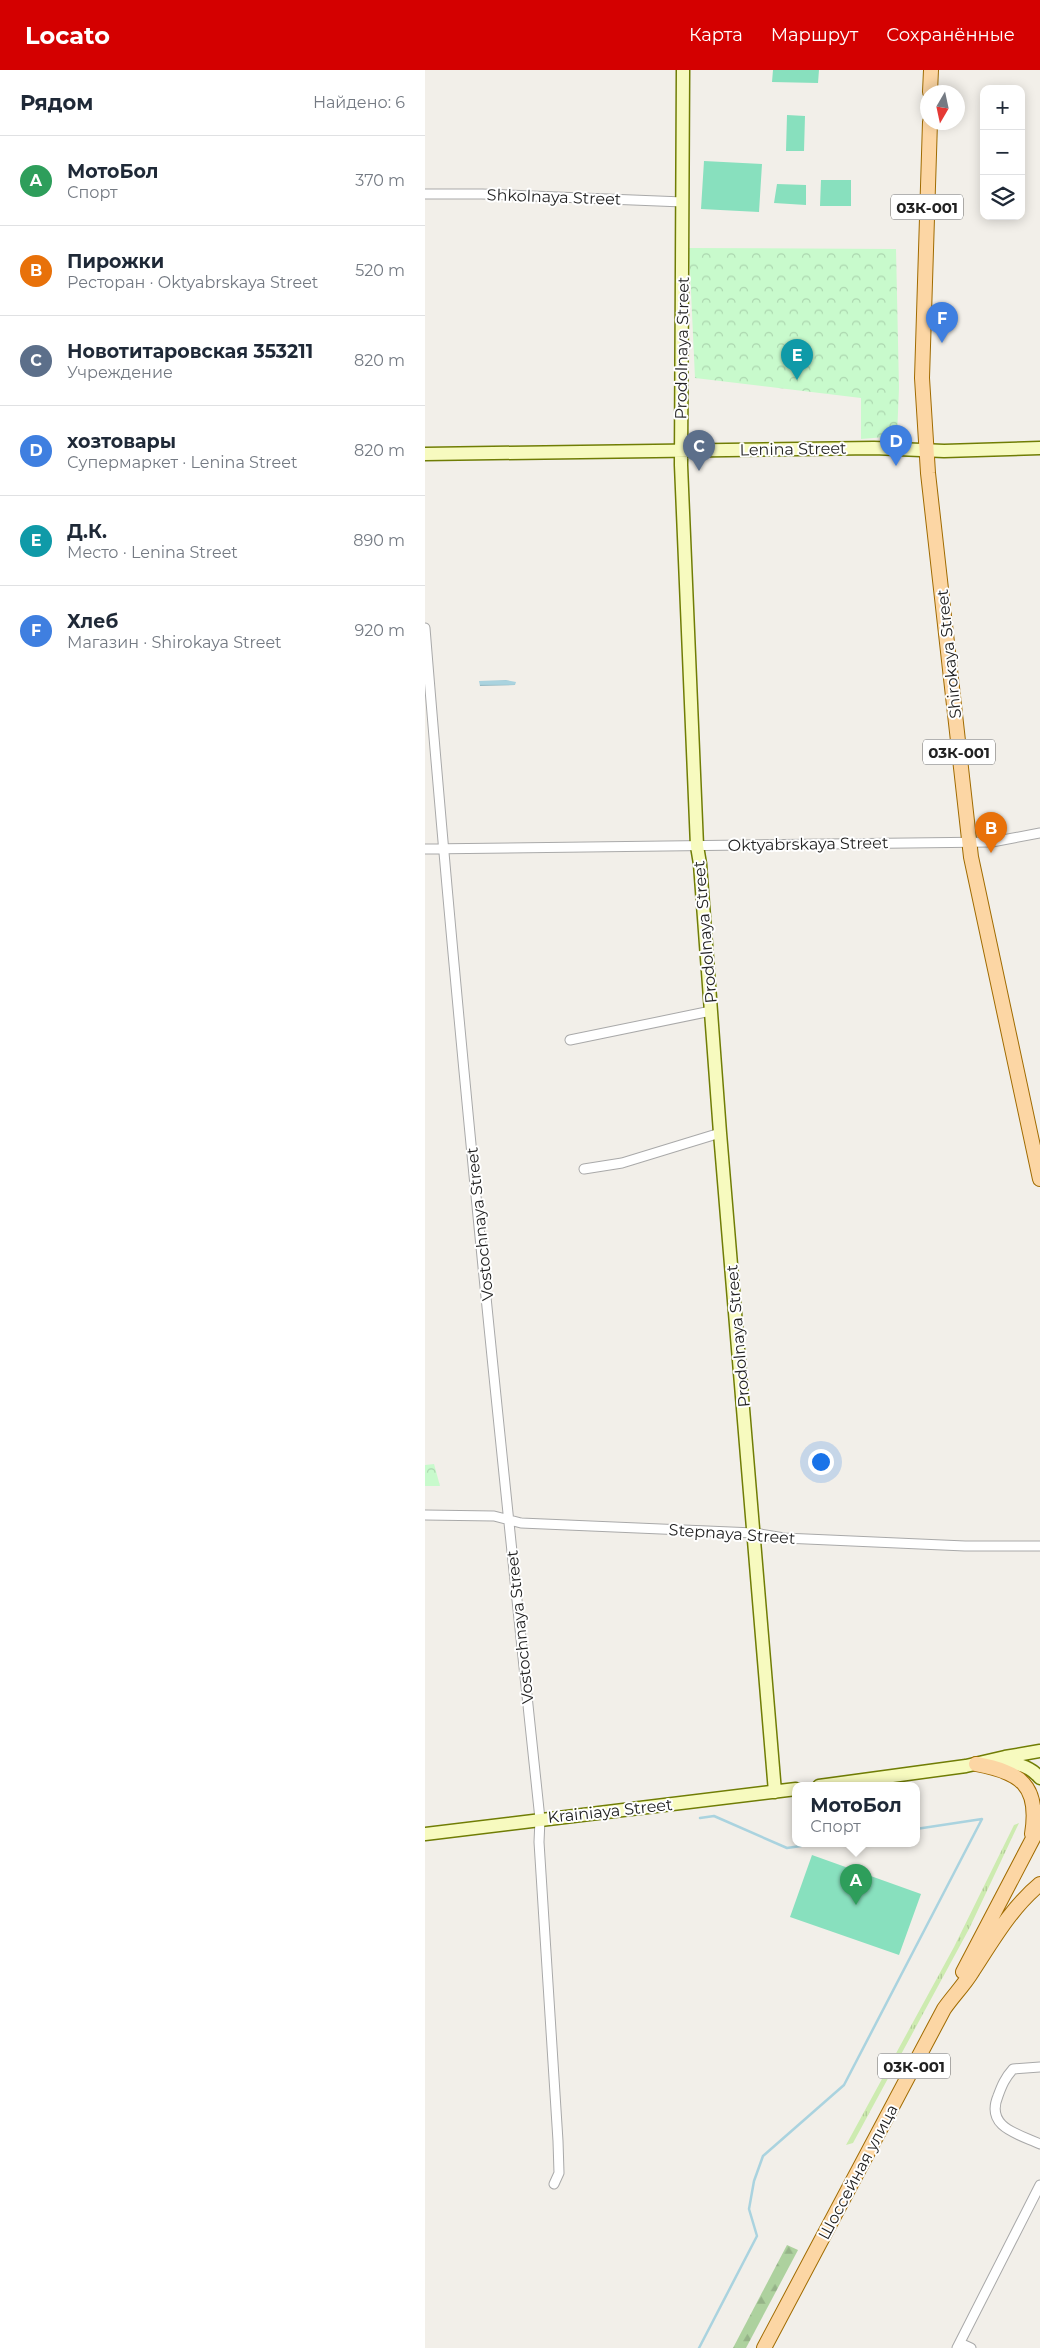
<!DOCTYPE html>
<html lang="ru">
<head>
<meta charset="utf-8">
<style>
	:root { --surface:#fff; --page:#f6f6f7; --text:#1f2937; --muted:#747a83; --line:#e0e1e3; --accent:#d40000 }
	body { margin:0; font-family:Montserrat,sans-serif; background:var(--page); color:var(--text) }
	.controls { position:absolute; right:15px; top:15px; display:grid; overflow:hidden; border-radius:10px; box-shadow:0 2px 12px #0003 }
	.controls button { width:45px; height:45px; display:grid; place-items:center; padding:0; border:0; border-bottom:1px solid var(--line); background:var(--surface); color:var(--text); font:25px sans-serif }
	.compass { position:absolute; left:495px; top:15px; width:45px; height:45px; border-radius:50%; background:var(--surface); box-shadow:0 2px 12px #0003; rotate:189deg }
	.you { position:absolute; left:395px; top:1391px; width:18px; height:18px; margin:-12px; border:4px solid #fff; border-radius:50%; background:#1a73e8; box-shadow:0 0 0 8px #1a73e833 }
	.badge { display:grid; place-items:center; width:32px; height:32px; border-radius:50%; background:var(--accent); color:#fff; font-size:16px; font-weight:700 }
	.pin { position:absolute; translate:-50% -41px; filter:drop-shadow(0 1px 2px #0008) }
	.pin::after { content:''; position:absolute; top:26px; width:18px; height:15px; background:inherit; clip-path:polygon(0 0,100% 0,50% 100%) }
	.popup { position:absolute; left:367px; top:1712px; width:128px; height:65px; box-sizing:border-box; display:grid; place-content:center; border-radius:10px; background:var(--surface); filter:drop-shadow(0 1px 4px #0005); font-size:16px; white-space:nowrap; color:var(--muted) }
	.popup b { font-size:19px; color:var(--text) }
	.popup::after { content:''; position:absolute; left:50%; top:100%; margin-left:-10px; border:10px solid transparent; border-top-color:var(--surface) }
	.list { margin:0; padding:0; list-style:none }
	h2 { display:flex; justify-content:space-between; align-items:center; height:65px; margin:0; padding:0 20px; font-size:21px }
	h2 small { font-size:16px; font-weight:400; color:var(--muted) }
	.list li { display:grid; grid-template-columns:32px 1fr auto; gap:15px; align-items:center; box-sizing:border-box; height:90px; padding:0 20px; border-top:1px solid var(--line) }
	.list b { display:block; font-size:19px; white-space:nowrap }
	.list p { margin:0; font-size:16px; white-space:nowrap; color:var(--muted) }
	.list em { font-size:16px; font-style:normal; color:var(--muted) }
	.icon { flex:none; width:28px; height:28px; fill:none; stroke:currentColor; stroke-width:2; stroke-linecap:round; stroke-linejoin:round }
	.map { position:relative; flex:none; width:615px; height:2278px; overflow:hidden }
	header { display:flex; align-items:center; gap:30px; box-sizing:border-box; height:70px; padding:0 25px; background:var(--accent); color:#fff }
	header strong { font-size:24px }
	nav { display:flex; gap:28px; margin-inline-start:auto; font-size:18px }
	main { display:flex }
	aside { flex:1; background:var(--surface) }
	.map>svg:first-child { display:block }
	.grass { fill:url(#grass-tufts) }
	.forest { fill:url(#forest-firs) }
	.park { fill:url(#park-crowns) }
	.pitch { fill:#88e0be }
	.water { fill:url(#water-rules) }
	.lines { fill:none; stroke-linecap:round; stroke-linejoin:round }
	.stream { stroke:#aad3df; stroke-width:2.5 }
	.street-casing { stroke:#a9a9a9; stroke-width:11 }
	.secondary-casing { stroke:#707d05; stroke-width:15 }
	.primary-casing { stroke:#a06b00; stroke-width:16 }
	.street { stroke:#fff; stroke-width:9 }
	.secondary { stroke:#f7fabf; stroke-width:12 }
	.primary { stroke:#fcd6a4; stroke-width:14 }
	.labels { text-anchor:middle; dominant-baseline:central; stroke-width:4; stroke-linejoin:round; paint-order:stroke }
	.shield { fill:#fff; stroke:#646464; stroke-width:1 }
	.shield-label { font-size:15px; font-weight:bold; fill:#222 }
	.street-label { font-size:16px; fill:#222; stroke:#fff }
</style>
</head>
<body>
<header>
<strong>Locato</strong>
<nav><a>Карта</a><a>Маршрут</a><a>Сохранённые</a></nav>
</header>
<main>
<aside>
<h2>Рядом<small>Найдено: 6</small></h2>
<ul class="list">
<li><span class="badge" style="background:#2e9e5b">A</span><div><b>МотоБол</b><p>Спорт</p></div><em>370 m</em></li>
<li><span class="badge" style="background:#e8710a">B</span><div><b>Пирожки</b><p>Ресторан · Oktyabrskaya Street</p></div><em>520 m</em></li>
<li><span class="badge" style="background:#5c6f8a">C</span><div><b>Новотитаровская 353211</b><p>Учреждение</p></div><em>820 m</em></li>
<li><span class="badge" style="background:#3f7fe0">D</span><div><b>хозтовары</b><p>Супермаркет · Lenina Street</p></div><em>820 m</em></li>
<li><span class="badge" style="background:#0f9aa8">E</span><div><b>Д.К.</b><p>Место · Lenina Street</p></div><em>890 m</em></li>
<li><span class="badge" style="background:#3f7fe0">F</span><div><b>Хлеб</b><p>Магазин · Shirokaya Street</p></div><em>920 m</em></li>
</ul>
</aside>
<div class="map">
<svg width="615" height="2278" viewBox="0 0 615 2278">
	<defs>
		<pattern id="grass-tufts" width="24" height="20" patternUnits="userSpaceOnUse" patternTransform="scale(1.25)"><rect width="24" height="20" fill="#cdebb0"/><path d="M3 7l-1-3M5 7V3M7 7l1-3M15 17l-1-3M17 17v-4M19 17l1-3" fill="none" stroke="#b0c997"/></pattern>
		<pattern id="forest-firs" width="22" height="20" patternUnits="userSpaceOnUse" patternTransform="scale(1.25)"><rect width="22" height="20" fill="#add19e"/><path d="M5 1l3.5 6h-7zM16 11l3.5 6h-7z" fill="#95b388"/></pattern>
		<pattern id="park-crowns" width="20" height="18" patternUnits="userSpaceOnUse" patternTransform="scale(1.25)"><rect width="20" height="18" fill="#c8facc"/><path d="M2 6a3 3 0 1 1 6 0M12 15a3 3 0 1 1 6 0" fill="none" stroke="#acd6af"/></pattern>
		<pattern id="water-rules" width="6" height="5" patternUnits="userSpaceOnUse" patternTransform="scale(1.25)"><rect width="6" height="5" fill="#aad3df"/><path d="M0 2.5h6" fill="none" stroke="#92b5bf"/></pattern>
	</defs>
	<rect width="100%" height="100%" fill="#f2efe9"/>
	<path class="grass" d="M594 1753 544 1859 428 2073 421 2075 529 1877 589 1755Z"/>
	<path class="forest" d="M362 2175 373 2180 321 2278H308Z"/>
	<path class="park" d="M264 178 471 179 474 318 472 366 436 369V328L270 308Z
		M9 1394 15 1416H0V1395Z"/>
	<path class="pitch" d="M348 0H394L393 13 347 12Z
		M362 45 380 46 379 81H361Z
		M279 91 337 94 334 142 276 139Z
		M396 110H426V136H395Z
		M352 114 381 115V135L349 133Z
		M387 1785 496 1824 474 1885 365 1847Z"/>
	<path class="water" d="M81 610 91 612 90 615 55 616 54 611Z"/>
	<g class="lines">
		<path class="stream" d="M275 1748 289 1746 362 1778 390 1774
			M274 2278 332 2166 324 2139 329 2111 338 2086 419 2015 557 1749 491 1759"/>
		<defs>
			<path id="street" d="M0 124H57L258 132
				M0 558C32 956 73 1352 115 1749L114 1772 133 2071 134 2103 129 2114
				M0 779 567 772 615 763
				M145 970 286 941
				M159 1099 197 1093 295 1063
				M0 1445 69 1446 96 1453 329 1463 359 1468 540 1476H615
				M615 1997 588 1999C580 2008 577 2015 573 2026 560 2057 593 2064 615 2074
				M535 2273 546 2278
				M532 2278 615 2115"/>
			<path id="secondary" d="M258 0 256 395 272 776 275 794 295 1063 350 1722
				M0 384 449 378 519 381 615 378
				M574 1693C589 1692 605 1696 615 1708
				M394 1716 541 1696 580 1687 615 1681
				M0 1764 371 1719"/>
			<path id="primary" d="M505 22 506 0
				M505 52 497 308 503 403 546 787 615 1109
				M551 1694C595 1702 615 1715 607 1764
				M538 1902 615 1755
				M339 2278 519 1939C528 1926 539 1915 547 1902 568 1870 586 1838 615 1814"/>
		</defs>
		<use href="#street" class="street-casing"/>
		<use href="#secondary" class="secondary-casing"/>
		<use href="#primary" class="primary-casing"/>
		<use href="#street" class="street"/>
		<use href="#secondary" class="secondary"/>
		<use href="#primary" class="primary"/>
	</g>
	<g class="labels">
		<g class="shield">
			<rect x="466" y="124.5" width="72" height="25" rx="4"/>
			<rect x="498" y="669.5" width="72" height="25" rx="4"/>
			<rect x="453" y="1983.5" width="72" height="25" rx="4"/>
		</g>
		<g class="shield-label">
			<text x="502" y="137">03К-001</text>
			<text x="534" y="682">03К-001</text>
			<text x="489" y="1996">03К-001</text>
		</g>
		<g class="street-label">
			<text transform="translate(129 127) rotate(2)">Shkolnaya Street</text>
			<text transform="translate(257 278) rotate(-89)">Prodolnaya Street</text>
			<text transform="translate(368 379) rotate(-1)">Lenina Street</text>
			<text transform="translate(524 584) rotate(-96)">Shirokaya Street</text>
			<text transform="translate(383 774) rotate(-1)">Oktyabrskaya Street</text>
			<text transform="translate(280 862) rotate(-95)">Prodolnaya Street</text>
			<text transform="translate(55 1154) rotate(-96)">Vostochnaya Street</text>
			<text transform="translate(313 1266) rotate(-95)">Prodolnaya Street</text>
			<text transform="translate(307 1464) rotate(4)">Stepnaya Street</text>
			<text transform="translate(95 1557) rotate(-96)">Vostochnaya Street</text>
			<text transform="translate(185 1741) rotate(-6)">Krainiaya Street</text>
			<text transform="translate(433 2102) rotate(-62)">Шоссейная улица</text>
		</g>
	</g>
</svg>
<div class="controls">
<button>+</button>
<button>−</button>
<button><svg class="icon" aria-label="layers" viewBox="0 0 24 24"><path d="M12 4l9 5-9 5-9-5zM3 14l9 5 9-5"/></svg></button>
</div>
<svg class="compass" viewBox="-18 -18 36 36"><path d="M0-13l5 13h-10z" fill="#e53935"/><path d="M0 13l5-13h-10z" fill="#747a83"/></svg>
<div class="you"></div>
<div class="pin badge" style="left:431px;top:1835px;background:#2e9e5b">A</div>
<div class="popup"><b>МотоБол</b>Спорт</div>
<div class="pin badge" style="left:566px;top:783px;background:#e8710a">B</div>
<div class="pin badge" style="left:274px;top:401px;background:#5c6f8a">C</div>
<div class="pin badge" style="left:471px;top:396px;background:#3f7fe0">D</div>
<div class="pin badge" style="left:372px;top:310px;background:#0f9aa8">E</div>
<div class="pin badge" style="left:517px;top:273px;background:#3f7fe0">F</div>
</div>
</main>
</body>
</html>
